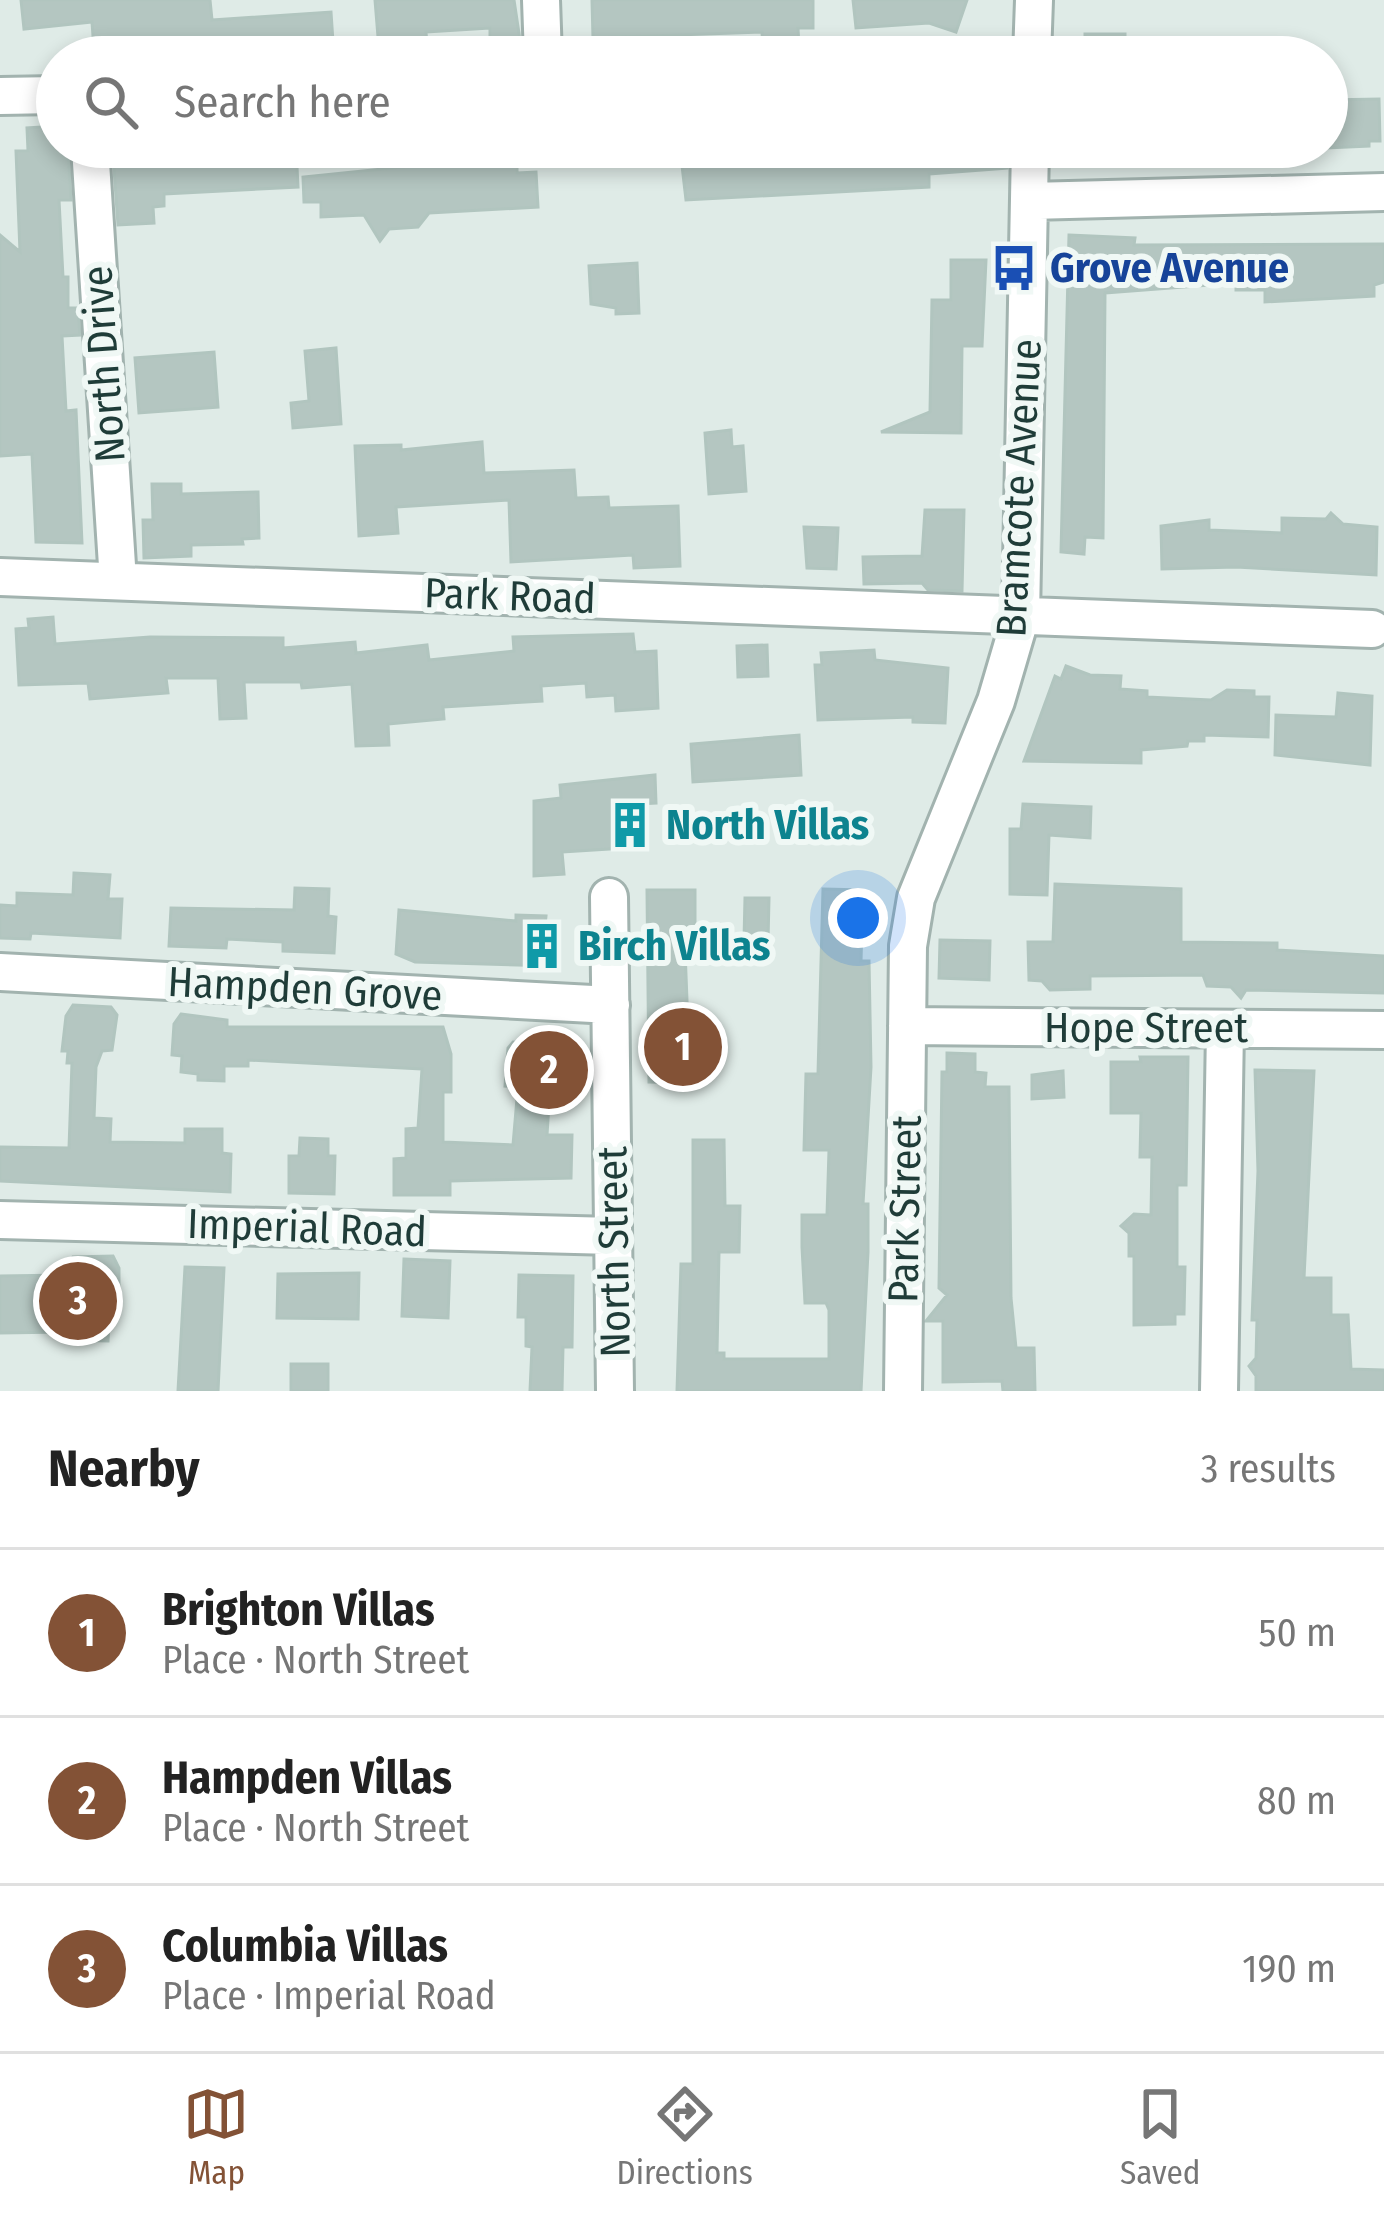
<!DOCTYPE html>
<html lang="en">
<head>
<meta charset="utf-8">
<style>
	:root { --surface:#fff; --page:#f2f2f2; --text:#222; --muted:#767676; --line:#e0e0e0; --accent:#835236 }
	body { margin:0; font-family:"Fira Sans Condensed",sans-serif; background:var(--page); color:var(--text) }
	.you { position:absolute; left:858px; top:918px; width:42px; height:42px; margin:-30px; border:9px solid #fff; border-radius:50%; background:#1a73e8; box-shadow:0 0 0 18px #1a73e833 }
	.badge { display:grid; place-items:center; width:78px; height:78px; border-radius:50%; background:var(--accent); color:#fff; font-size:39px; font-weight:700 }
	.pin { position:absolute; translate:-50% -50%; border:6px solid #fff; box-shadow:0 3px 12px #0006 }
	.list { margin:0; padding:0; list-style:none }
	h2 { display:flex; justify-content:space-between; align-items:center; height:156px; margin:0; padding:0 48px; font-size:51px }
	h2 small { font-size:39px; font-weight:400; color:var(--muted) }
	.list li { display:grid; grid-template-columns:78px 1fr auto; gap:36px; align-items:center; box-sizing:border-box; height:168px; padding:0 48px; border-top:3px solid var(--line) }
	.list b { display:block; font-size:45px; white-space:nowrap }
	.list p { margin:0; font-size:39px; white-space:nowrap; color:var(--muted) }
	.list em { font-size:39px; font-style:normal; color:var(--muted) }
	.icon { flex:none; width:66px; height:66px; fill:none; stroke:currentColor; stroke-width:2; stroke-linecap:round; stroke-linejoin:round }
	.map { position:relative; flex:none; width:1384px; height:1391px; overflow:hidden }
	.search { position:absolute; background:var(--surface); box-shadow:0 6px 18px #0003; left:36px; right:36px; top:36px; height:132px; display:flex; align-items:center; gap:30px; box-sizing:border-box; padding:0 42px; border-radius:66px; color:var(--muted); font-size:45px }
	.sheet { height:660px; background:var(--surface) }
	nav { display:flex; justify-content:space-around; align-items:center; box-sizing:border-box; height:168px; border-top:3px solid var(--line); background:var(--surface); font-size:33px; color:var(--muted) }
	nav a { display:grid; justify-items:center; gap:6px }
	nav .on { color:var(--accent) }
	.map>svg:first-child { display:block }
	.building { fill:#b4c6c1; stroke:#b1c5bf; stroke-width:3 }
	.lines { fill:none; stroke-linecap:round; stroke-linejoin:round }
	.minor-casing { stroke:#a2b3af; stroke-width:42 }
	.minor { stroke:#fff; stroke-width:36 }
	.labels { text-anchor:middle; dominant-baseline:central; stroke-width:12; stroke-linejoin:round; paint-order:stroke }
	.transit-label { font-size:42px; font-weight:bold; fill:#164399; stroke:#f0f8f5; text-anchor:start }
	.street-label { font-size:42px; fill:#1f3c38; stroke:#f0f8f5 }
	.culture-label { font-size:42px; font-weight:bold; fill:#0d838f; stroke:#f0f8f5; text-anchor:start }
</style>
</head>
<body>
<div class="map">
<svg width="1384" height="1391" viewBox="0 0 1384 1391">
	<rect width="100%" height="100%" fill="#dfebe7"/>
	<path class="building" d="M21 0H210L212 20 331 12 333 42 319 43 320 50 262 52V57H165L164 42 94 50 92 22 24 29Z
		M375 0H514L520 40 490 41V28L426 32 427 45 379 49Z
		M592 0H813V28H798L799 47 763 49 762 32 593 38Z
		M853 0H967L956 32 929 23 856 28Z
		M1085 34H1125V57H1085Z
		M1379 99 1380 141H1369V146L1327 148V100Z
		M57 126V147H68L71 200H59L63 277H68V308H78L80 335 62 336 66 411 76 410 82 543 36 542 32 454 0 456V235L20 252 16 151H28L27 128Z
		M182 147H296L298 187 164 194V206L153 207 154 223 118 225 113 155Z
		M769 147H1007V168L929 174V187L686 200 681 157Z
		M484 149 485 160 517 159V173L536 172 538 207 429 213 418 227 389 229 380 241 364 215 321 217V202H304L303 177 461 161 460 151Z
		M1069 235 1135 238 1134 245 1384 244V282L1374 285V296L1265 302V290H1236V283L1105 293 1103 538 1085 537 1084 554 1061 552Z
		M951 260H986L982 346H962L961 433 881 432 930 412 932 300H951Z
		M637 263 639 313 616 314V308L591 304 589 266Z
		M336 348 341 424 293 428 291 403 309 401 305 351Z
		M214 352 218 407 139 413 135 358Z
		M731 430 732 447 743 446 746 491 709 494 705 433Z
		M482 442 484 473 574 470 576 498 608 497 609 508 678 506 680 566 634 568 633 555 511 562 509 500 396 507 398 533 359 536 355 446 401 445V450Z
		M152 484H181V494L258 492 259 538 242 539 243 544 191 545V556L144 558 143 520H153Z
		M925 510H964L962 591 928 590 922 583 864 584 863 557 922 556Z
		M1331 513 1343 524 1377 527 1376 575 1236 567 1162 569 1161 526 1209 520V530L1282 533V518L1326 519Z
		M804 527 838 528 836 569 807 568Z
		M53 617 55 644 150 637 283 638V648L355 642 356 653 427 645 429 660 514 651 513 637 633 634 635 652 656 651 658 708 616 711 615 695 587 697 586 683 541 686 542 701 443 707 444 719 388 724 389 745 356 746 352 684 302 688 301 682H244L246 718 220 719 218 678H166L168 693 90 699 88 683 19 685 16 629 29 628 28 619Z
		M767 645 768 676 738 677 737 646Z
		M874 650 875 660 948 668 945 723 913 722V717L818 720 815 665H822L821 653Z
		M1066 666 1090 675 1121 676 1120 689 1147 691V697L1211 700 1227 690 1254 691V697H1269L1268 737 1204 735V741H1188L1187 746 1141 750V763L1024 761 1055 676 1061 679Z
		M1338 693 1372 696 1370 765 1275 755 1276 715 1336 717Z
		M799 735 801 775 693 782 691 744Z
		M655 775 656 803 637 804 640 847 562 852 564 874 534 876V801L561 798 560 785Z
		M1023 804 1091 807 1090 838 1049 835 1047 895 1010 894V829H1021Z
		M74 873 110 875 108 899H122L120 938 31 933 30 939 0 938V905L17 906V893L73 895Z
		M1055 884 1181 889V942L1277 943V950L1384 956V993L1246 990 1241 998 1231 987 1207 986 1203 975 1090 976V989L1050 990 1042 981 1029 980 1028 942H1053Z
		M295 888 329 889 328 916 336 917 334 953 283 951V942L227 939 226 948 169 946 171 908 294 910Z
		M823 889 863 890 861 961H869L871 1067 863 1204H868V1252L861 1391H677L681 1264H693V1140H724L725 1206H740L739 1252H719L717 1353H724V1359H829V1310L826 1303H805L802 1247V1215H827L829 1150H804L806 1074H818Z
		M647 890H695V950H685L688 1026 690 1039H716L715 1071H690L689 1083 649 1082Z
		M745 898H769L768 941 744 940Z
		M399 910 516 921V915L546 916 545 926 554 927 553 966 415 962 396 954Z
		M940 940 990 941 989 980 939 978Z
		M73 1005 111 1007 117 1015 112 1050 102 1051 96 1067 94 1118 111 1119 110 1142 185 1143V1129H222V1153L231 1154 230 1192 0 1181V1147L69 1148 72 1063H67L68 1051H62L66 1016Z
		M181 1014 227 1020V1027H443L451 1054V1092H443V1142L513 1145 518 1087 505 1086 508 1048 513 1042 562 1046 561 1089 550 1088 547 1135H572L571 1178 450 1181V1195H394V1159L406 1158V1129L418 1128 422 1069 248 1060V1066H224V1081L198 1080V1074L181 1072 182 1056 172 1055 174 1024Z
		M947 1053 975 1054V1072L986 1073 985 1087H1009L1011 1298 1016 1348H1034L1035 1391H1003L1002 1381 943 1382V1321H926L947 1295 939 1288 942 1072H947Z
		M1140 1057H1188L1186 1185H1177V1267H1185L1184 1314H1175V1324L1134 1325V1256H1129V1233L1121 1226 1134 1214 1151 1215 1152 1157H1140L1141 1113H1111V1062H1141Z
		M1255 1070 1314 1071 1304 1278H1331V1315H1348L1351 1369 1384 1370V1391H1256V1376L1249 1366 1256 1358 1257 1320H1252L1258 1171Z
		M1063 1071 1064 1097 1032 1099V1075Z
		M300 1138 328 1139V1156H335L334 1194 289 1193V1156H299Z
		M113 1256 119 1268V1303H110L108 1341 64 1340 65 1332 0 1333V1276L66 1275 73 1257Z
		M404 1259 450 1261 448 1318 402 1316Z
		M185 1267 224 1268 218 1391H178Z
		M359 1273 358 1319 277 1318 278 1274Z
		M519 1275 573 1276 572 1347H563L562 1391H530L532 1347 526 1346V1317H518Z
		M291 1364H328V1391H291Z"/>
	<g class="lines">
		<defs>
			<path id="minor" d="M541 0 543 57
				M1032 57 1034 0
				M0 96 57 95
				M90 147 118 581
				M1030 201 1384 192
				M0 577 1372 629
				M609 897 615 1391
				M0 972 611 1005
				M907 1026 1384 1030
				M0 1220 613 1236
				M903 1391 908 946 916 898 996 701 1021 616 1030 147
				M1219 1391 1225 1029"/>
		</defs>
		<use href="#minor" class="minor-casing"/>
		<use href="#minor" class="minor"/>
	</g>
	<defs>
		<symbol id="bus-bare" viewBox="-9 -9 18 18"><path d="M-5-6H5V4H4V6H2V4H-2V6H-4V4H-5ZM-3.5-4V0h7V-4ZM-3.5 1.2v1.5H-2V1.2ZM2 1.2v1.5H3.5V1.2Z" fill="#1a4fb4" stroke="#f0f8f5" stroke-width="2.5" paint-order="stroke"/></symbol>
		<symbol id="building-bare" viewBox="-9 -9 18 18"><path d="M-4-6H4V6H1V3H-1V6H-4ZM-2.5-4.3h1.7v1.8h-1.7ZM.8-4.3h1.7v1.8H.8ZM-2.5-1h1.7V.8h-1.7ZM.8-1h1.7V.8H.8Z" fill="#0f9aa8" stroke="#f0f8f5" stroke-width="2.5" paint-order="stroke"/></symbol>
	</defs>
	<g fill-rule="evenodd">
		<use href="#bus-bare" x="981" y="235" width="66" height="66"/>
		<use href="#building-bare" x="597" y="792" width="66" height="66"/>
		<use href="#building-bare" x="509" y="913" width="66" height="66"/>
	</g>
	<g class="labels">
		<g class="transit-label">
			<text x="1050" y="268">Grove Avenue</text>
		</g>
		<g class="street-label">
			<text transform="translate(104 364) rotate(-94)">North Drive</text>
			<text transform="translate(1019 488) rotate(-87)">Bramcote Avenue</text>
			<text transform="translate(510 596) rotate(2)">Park Road</text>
			<text transform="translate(305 989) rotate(3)">Hampden Grove</text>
			<text x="1146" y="1028">Hope Street</text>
			<text transform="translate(905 1209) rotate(-89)">Park Street</text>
			<text transform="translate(307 1228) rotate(2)">Imperial Road</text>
			<text transform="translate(614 1252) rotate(-91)">North Street</text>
		</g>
		<g class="culture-label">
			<text x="666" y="825">North Villas</text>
			<text x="578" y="946">Birch Villas</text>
		</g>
	</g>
</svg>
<div class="you"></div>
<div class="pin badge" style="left:683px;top:1047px">1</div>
<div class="pin badge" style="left:549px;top:1070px">2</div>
<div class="pin badge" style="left:78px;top:1301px">3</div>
<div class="search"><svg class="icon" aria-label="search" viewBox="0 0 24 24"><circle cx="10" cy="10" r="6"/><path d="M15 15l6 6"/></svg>Search here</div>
</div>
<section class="sheet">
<h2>Nearby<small>3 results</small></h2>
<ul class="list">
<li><span class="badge">1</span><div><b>Brighton Villas</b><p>Place · North Street</p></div><em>50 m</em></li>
<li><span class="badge">2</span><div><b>Hampden Villas</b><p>Place · North Street</p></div><em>80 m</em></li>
<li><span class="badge">3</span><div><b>Columbia Villas</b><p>Place · Imperial Road</p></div><em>190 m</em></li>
</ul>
</section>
<nav>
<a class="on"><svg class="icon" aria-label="map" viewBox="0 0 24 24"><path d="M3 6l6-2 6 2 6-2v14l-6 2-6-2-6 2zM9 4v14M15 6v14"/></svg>Map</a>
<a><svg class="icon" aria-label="directions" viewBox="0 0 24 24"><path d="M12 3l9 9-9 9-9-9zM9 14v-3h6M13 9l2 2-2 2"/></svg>Directions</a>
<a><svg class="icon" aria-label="saved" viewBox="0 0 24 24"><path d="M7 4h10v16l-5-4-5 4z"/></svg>Saved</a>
</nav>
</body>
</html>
